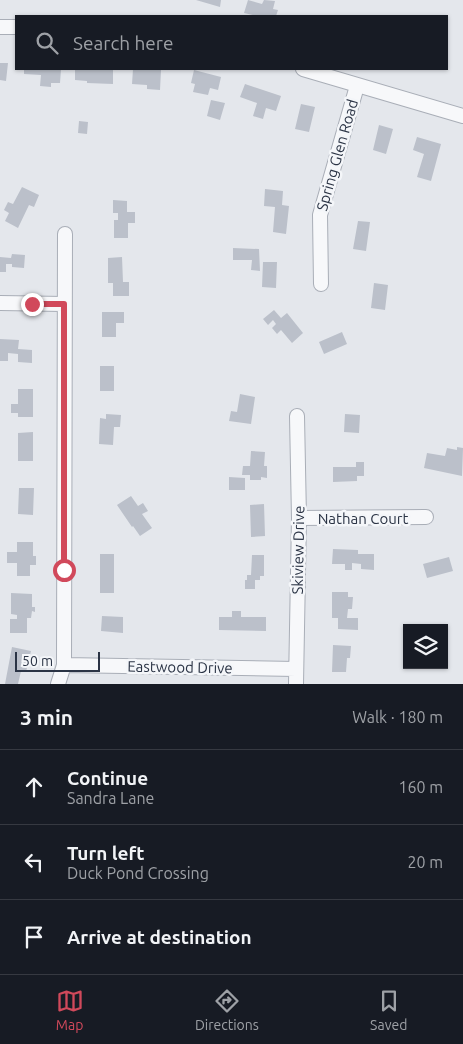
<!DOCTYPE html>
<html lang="en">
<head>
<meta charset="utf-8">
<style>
	:root { --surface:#171b24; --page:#242831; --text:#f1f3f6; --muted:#9ea1a6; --line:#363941; --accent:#d1495b }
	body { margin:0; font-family:Ubuntu,sans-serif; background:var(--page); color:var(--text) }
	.controls { position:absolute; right:15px; bottom:15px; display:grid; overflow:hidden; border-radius:0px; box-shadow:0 1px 4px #0004 }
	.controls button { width:45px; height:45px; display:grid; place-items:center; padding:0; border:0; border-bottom:1px solid var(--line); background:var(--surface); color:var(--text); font:25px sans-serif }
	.scale { position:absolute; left:15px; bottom:12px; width:85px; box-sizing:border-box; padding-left:5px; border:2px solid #2b3445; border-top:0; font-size:14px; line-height:18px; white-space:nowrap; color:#2b3445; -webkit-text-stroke:4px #f4f6f9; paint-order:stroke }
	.stop { position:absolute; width:15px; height:15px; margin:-11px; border:4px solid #d1495b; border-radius:50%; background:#fff }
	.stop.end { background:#d1495b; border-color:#fff; box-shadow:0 1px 5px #0008 }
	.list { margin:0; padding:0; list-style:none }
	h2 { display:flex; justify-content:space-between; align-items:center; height:65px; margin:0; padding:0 20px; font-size:21px }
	h2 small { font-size:16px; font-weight:400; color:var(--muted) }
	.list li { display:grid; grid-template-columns:32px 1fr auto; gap:15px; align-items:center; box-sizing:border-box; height:75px; padding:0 20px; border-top:1px solid var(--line) }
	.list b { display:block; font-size:19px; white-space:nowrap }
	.list p { margin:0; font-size:16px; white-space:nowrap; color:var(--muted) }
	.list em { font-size:16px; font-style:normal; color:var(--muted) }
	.icon { flex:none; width:28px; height:28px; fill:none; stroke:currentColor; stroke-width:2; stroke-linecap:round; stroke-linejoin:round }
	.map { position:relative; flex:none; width:463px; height:684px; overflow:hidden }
	.search { position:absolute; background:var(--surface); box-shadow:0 1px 4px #0004; left:15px; right:15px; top:15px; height:55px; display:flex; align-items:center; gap:12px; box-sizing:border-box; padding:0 18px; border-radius:0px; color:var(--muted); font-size:19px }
	.sheet { height:290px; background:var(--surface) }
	nav { display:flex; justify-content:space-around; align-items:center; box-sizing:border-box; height:70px; border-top:1px solid var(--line); background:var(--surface); font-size:14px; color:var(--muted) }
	nav a { display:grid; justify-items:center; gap:2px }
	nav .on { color:var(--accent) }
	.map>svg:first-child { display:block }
	.building { fill:#bbc0ca }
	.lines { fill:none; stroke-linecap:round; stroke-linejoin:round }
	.minor-casing { stroke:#a9aeb7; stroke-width:16 }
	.minor { stroke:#f7f8fa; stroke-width:14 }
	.route { stroke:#d1495b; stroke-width:6 }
	.labels { text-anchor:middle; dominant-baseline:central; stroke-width:5; stroke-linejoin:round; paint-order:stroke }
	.street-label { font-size:15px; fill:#2b3445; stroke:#f4f6f9 }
</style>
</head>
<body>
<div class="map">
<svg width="463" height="684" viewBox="0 0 463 684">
	<rect width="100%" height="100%" fill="#e4e7ec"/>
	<path class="building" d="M196 0H221L220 7Z
		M248 0 262 4 264 0 275 1 273 9 278 10 276 16H257L244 13Z
		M0 63H8L6 81 0 80Z
		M24 69H61L60 83H51V87L40 86 41 75 24 74Z
		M75 69H113V84L87 83V81L75 80Z
		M133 69 161 70 160 90 147 89V85L132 84Z
		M194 70 221 77 218 90 210 88 208 95 193 92 195 84 191 83Z
		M245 84 281 96 276 111 266 108 263 119 253 116 257 103 240 97Z
		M211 100 225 103 220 120 207 116Z
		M301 104 315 107 309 132 295 129Z
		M79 121 88 122 87 134 78 133Z
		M379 125 393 129 386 154 373 150Z
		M417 137 441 144 431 181 417 177 424 154 413 150Z
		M22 187 39 195 34 207 29 205 18 228 5 221 9 213 4 210 8 202 13 204Z
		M265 189 283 191 282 205 289 206 286 234 273 232 275 207 264 206Z
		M113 200 127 201V212H135V223H128V238H114V220H118V213H113Z
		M358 221 370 222 366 251 353 249Z
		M233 248 259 249 260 271 251 270 252 260H233Z
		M12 254 25 255 24 268 12 267V264H6V272H0V257L11 258Z
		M122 257 123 282H129V296H113V283H108V258Z
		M263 262H277L276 288 262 287Z
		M374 283 388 285 385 310 371 308Z
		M274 310 281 318 287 313 303 333 292 343 281 330 277 334 272 328 276 324 273 320 268 325 263 319Z
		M102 312H124V323H116V337H102Z
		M342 332 347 344 324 354 319 342Z
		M0 339 19 340 18 349 32 350V363L18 362V354L8 353V361H0Z
		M100 366H114V391H100Z
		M18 389H33V417H18V413H11V404H18Z
		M240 394 255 397 251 424 229 421 231 411 237 412Z
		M106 414 121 415 120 427H114L113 445 99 444 100 418 106 419Z
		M345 414 360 415 359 433 344 432Z
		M33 432V461H18V433Z
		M457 447 463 448 462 476 424 468 427 453 445 456 447 448 457 450Z
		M251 451 265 452 264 466H267V478L261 477V480H250V475H242L243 466H250Z
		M356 462H364V476H357V481L333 482V467H356Z
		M229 477 245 478V490H229Z
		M19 488H34L33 515 18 514Z
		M131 496 138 506 143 503 148 511 142 514 152 528 140 536 133 526 132 527 117 505Z
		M264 504 265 536 251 537 250 505Z
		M17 542H33V556H36V565H30V576H17V563H7V552H17Z
		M333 549 358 550V554H374V570L361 569V564L352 563V570H345V564H332Z
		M100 554H114V593H100Z
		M252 555H264V576H260V580H255V589H245V580H247V575H251Z
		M449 557 453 571 427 578 423 564Z
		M332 592H348V597H353L352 609H348L347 618H358V630L338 629V618H332Z
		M11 593 32 594V607H35V612L32 611 31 618H27V633H10V619H17V615L11 614Z
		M232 611H241V617H266V631L219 630V617H232Z
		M102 616 123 617V633L101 631Z
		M333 645 351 646 350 658H347L346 672H332Z
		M12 647 31 651 26 672 21 671 18 684H5Z"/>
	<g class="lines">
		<defs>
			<path id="minor" d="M0 27H16
				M303 69 463 116
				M321 284 320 215 357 86
				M0 303 64 304
				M299 518 426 517
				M64 665 296 669
				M58 684 64 665 65 234
				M296 684 299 518 297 416"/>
		</defs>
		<use href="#minor" class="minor-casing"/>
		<use href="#minor" class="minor"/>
	</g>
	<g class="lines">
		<path class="route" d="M32 304H64V570"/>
	</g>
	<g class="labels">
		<g class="street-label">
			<text transform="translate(337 155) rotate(-74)">Spring Glen Road</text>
			<text x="363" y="518">Nathan Court</text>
			<text transform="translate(298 550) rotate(-89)">Skiview Drive</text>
			<text transform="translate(180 667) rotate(1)">Eastwood Drive</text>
		</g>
	</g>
</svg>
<div class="controls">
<button><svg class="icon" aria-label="layers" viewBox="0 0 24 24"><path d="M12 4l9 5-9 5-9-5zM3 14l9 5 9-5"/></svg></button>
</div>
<div class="scale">50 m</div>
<div class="stop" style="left:64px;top:570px"></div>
<div class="stop end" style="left:32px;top:304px"></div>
<div class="search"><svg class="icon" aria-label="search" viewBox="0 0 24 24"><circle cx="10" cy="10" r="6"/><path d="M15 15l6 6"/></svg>Search here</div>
</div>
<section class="sheet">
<h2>3 min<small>Walk · 180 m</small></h2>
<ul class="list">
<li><svg class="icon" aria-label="ahead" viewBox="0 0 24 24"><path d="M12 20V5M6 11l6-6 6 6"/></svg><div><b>Continue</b><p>Sandra Lane</p></div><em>160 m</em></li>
<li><svg class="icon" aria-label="left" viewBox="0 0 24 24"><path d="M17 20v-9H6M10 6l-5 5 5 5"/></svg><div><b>Turn left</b><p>Duck Pond Crossing</p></div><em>20 m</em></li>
<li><svg class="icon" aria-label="arrive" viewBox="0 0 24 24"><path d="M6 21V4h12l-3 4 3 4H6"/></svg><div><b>Arrive at destination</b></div></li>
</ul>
</section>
<nav>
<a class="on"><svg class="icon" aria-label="map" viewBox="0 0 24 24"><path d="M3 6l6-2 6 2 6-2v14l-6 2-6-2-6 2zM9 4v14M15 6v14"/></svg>Map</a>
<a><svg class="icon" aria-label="directions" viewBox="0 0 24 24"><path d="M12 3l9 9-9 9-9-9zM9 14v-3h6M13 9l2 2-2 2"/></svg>Directions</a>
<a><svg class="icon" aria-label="saved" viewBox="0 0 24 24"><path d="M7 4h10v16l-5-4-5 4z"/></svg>Saved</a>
</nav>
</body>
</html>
